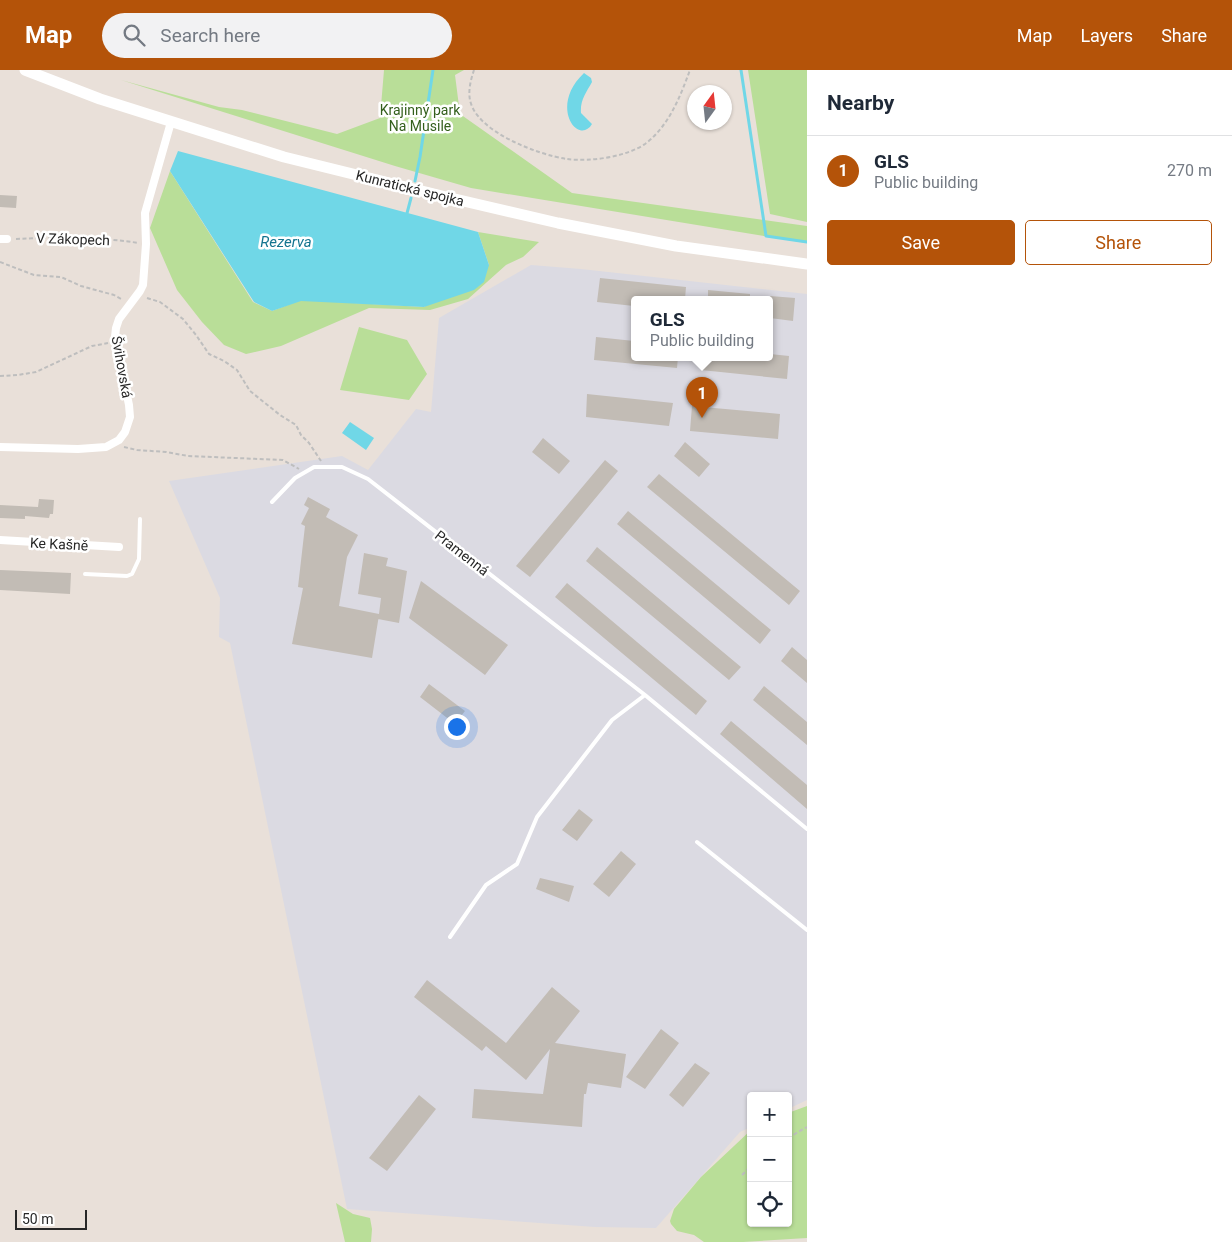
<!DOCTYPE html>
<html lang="en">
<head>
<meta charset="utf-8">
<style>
	:root { --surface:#fff; --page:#f2f2f3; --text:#1f2937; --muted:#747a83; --line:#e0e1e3; --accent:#b45309 }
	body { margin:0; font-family:Roboto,sans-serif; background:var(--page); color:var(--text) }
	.controls { position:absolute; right:15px; bottom:15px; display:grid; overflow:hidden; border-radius:5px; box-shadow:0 1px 4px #0004 }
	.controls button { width:45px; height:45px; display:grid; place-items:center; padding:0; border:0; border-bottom:1px solid var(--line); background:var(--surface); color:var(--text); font:25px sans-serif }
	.compass { position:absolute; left:687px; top:15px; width:45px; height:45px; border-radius:50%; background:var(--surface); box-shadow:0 1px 4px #0004; rotate:15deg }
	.scale { position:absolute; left:15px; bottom:12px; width:72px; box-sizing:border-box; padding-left:5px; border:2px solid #272727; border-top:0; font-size:14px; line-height:18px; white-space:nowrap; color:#272727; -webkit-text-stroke:4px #fff; paint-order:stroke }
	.you { position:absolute; left:456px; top:656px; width:18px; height:18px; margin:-12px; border:4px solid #fff; border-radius:50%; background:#1a73e8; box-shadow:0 0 0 8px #1a73e833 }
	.badge { display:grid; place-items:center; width:32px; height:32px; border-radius:50%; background:var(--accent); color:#fff; font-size:16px; font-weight:700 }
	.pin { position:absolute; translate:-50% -41px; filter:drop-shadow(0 1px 2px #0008) }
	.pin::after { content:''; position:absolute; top:26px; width:18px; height:15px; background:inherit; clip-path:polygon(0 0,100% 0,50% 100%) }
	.popup { position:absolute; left:631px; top:226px; width:142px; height:65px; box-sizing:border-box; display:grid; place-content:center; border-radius:5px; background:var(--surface); filter:drop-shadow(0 1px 4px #0005); font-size:16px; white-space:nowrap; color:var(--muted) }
	.popup b { font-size:19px; color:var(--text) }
	.popup::after { content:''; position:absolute; left:50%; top:100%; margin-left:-10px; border:10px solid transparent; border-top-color:var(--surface) }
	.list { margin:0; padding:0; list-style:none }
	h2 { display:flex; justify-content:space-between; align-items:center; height:65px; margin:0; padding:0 20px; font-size:21px }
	h2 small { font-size:16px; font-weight:400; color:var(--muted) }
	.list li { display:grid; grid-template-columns:32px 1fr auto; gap:15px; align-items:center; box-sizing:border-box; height:70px; padding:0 20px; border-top:1px solid var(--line) }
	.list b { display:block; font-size:19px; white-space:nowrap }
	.list p { margin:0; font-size:16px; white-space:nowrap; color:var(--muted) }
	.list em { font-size:16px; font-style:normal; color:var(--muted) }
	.actions { display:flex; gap:10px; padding:15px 20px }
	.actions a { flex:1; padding:11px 0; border:1px solid var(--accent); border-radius:5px; text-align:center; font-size:18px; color:var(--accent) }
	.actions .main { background:var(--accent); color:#fff }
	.icon { flex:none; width:28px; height:28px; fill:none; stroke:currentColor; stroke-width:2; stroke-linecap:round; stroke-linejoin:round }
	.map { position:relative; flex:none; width:807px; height:1172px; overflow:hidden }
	header { display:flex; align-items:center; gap:30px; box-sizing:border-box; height:70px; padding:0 25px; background:var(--accent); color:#fff }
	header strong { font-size:24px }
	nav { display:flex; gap:28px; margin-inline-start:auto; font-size:18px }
	.search { width:350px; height:45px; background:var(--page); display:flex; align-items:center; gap:12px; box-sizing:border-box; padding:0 18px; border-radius:28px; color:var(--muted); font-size:19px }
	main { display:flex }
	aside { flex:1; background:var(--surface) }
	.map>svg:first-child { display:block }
	.industrial { fill:#dbdae2; fill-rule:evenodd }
	.green { fill:#b9de98 }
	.water { fill:#70d7e7 }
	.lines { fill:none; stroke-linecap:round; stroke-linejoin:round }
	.stream { stroke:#70d7e7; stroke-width:3 }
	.building { fill:#c2bcb5 }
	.path { stroke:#bebebe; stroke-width:2; stroke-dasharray:4 2.5; stroke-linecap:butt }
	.service { stroke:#fff; stroke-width:4 }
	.minor { stroke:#fff; stroke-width:8 }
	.secondary { stroke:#fff; stroke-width:11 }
	.labels { text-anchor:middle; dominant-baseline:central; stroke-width:5; stroke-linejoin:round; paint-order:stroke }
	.park-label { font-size:14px; fill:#335f1c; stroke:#fff }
	.street-label { font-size:14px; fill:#272727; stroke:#fff }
	.water-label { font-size:15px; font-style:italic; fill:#14748f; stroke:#fff }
</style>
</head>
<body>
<header>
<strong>Map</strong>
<div class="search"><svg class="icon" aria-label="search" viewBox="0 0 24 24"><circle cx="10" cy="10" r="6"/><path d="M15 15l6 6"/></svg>Search here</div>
<nav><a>Map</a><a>Layers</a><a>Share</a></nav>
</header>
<main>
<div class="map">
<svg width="807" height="1172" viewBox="0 0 807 1172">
	<rect width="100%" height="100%" fill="#e9e0d9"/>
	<path class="industrial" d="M531 195 581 199 807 224V1030L788 1039V1026H751V1057L740 1062 656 1158 595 1157 347 1139 230 573 219 567 220 528 169 411 342 386 368 400 416 339 431 342 439 248ZM634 229H770V287H634Z"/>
	<path class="green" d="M384 0H464L455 5 460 44 572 123 807 156V173L471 118 395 96 121 10 219 37 242 40 337 64 380 48Z
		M748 0H807V152L770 144Z
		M170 101 253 232 272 241 301 230 424 237 489 195 478 162 539 172 523 187 506 195 468 229 430 240 369 238 281 276 246 284 224 275 202 252 177 220 150 158Z
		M359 257 407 270 427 304 409 330 340 320Z
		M807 1036V1168L743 1172H704L694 1165 677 1161 671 1154 670 1151 674 1139 701 1107 751 1060V1153H788V1043Z
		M336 1133 353 1144 370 1148 372 1159 371 1172H345Z"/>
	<path class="water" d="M584 3 591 8 592 12C586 23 580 30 581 43L592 54C579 76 548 37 584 3Z
		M178 81 478 162 489 195 484 212 474 220 424 237 301 231 272 241 254 232 170 101Z
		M350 352 374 368 366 380 342 363Z"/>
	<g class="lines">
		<path class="stream" d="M741 0 766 166 807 172
			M415 111 420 87 433 0
			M406 147 411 128"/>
	</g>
	<path class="building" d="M0 125 17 126 16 138 0 137Z
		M600 208 686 217 685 229H634V236L597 232Z
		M708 220 750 224V229H708Z
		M770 226 795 228 793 251 770 248Z
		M596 267 634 271V287H678L677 298 594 290Z
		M770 284 789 286 787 309 701 300 702 287H770Z
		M587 324 673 333 669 356 586 347Z
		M692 336 780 344 778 369 690 361Z
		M543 368 570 391 559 404 532 382Z
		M685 372 710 394 699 407 674 386Z
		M605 390 618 401 530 507 516 496Z
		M659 404 800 521 789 535 647 417Z
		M308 427 330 439 326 447 358 465 347 487 339 536 379 544 381 528 358 524 364 483 388 488 386 496 407 501 399 553 378 549 379 545 372 588 292 574 303 518 298 517 305 456 301 454 309 438 304 435Z
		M39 429 54 430 53 444H50L49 448 25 446V449L0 448V435L38 437Z
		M628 441 771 560 760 574 617 454Z
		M597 477 741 597 729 610 586 491Z
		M0 500 71 503 70 524 0 520Z
		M421 511 508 575 485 605 409 548Z
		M567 513 707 631 696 645 555 527Z
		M792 577 807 590V613L781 591Z
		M429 614 465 641 455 654 420 627Z
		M764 616 807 652V675L753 630Z
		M731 651 807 715V739L720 664Z
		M579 739 593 750 577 771 562 760Z
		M621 781 636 794 609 827 593 814Z
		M540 808 574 816 569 832 536 819Z
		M427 910 506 973 552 917 580 941 555 973 626 984 621 1018 588 1013 586 1024H584L582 1057 472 1048 474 1019 543 1024 550 979 526 1010 486 976 482 981 414 927Z
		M661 959 679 973 645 1019 626 1007Z
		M695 993 710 1003 683 1037 669 1025Z
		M419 1025 436 1039 387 1101 369 1088Z"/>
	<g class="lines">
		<path class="path" d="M474 0C471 9 468 20 470 30 476 62 539 85 567 89 590 92 626 87 645 74 669 56 680 27 690 0
			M16 169C57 167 99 167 139 173
			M0 192 34 205 61 207 81 216 114 225 123 230
			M147 228 160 232 183 249 196 265 209 284 224 291 237 300 250 321 280 345 296 355 301 365 309 373 321 391
			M0 306 18 305 36 302 92 276 108 273
			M124 377 137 380 166 382 188 386 283 390 299 399
			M788 1068 807 1057
			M742 1105 751 1096"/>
		<path class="service" d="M272 432 295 408 314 397H342L368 409 645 625 807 759
			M85 504 127 506 132 504 139 489 140 449
			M697 772 807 860
			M450 867 486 815 517 794 537 747 612 650 645 625"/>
		<path class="minor" d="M0 169H7
			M0 377 78 379 106 377 119 370 125 362 130 347 129 335 119 287 115 267 116 258 119 249 140 221 143 215 146 174 145 143 171 52
			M0 470 119 477"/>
		<path class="secondary" d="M25 0 100 29 284 87 442 126 558 153 676 176 807 194"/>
	</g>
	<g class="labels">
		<g class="park-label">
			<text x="420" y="40">Krajinný park<tspan x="420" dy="16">Na Musile</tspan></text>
		</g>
		<g class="street-label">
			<text transform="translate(410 118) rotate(14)">Kunratická spojka</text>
			<text transform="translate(73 169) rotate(2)">V Zákopech</text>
			<text transform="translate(122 297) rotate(80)">Švihovská</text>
			<text transform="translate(59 474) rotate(3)">Ke Kašně</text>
			<text transform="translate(462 483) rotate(38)">Pramenná</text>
		</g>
		<g class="water-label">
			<text x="286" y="172">Rezerva</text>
		</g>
	</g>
</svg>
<div class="controls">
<button>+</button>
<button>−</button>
<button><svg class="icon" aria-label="locate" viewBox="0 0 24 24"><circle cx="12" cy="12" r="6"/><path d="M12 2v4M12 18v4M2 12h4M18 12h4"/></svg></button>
</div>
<svg class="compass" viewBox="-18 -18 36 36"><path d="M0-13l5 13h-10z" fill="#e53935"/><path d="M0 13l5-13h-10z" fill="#747a83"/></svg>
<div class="scale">50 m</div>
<div class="you"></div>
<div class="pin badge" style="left:702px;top:348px">1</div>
<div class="popup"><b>GLS</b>Public building</div>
</div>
<aside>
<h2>Nearby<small></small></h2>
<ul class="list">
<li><span class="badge">1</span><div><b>GLS</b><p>Public building</p></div><em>270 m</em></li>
</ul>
<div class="actions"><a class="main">Save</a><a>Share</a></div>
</aside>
</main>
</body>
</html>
